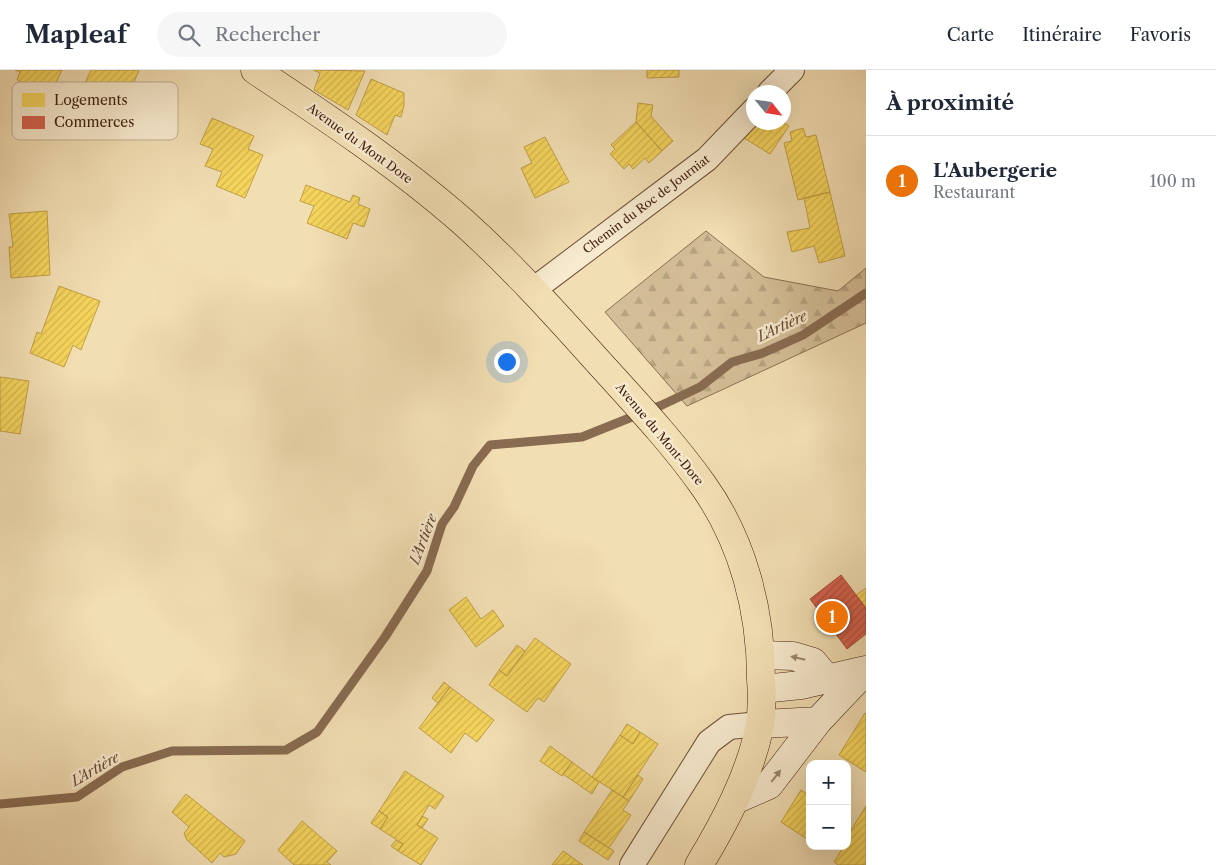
<!DOCTYPE html>
<html lang="fr">
<head>
<meta charset="utf-8">
<style>
	:root { --surface:#fff; --page:#f6f6f7; --text:#1f2937; --muted:#747a83; --line:#e0e1e3; --accent:#8f2418 }
	body { margin:0; font-family:"Libre Caslon Text",serif; background:var(--page); color:var(--text) }
	.controls { position:absolute; right:15px; bottom:15px; display:grid; overflow:hidden; border-radius:10px; box-shadow:0 5px 20px #0002 }
	.controls button { width:45px; height:45px; display:grid; place-items:center; padding:0; border:0; border-bottom:1px solid var(--line); background:var(--surface); color:var(--text); font:25px sans-serif }
	.compass { position:absolute; left:746px; top:15px; width:45px; height:45px; border-radius:50%; background:var(--surface); box-shadow:0 5px 20px #0002; rotate:120deg }
	.you { position:absolute; left:506px; top:291px; width:18px; height:18px; margin:-12px; border:4px solid #fff; border-radius:50%; background:#1a73e8; box-shadow:0 0 0 8px #1a73e833 }
	.badge { display:grid; place-items:center; width:32px; height:32px; border-radius:50%; background:var(--accent); color:#fff; font-size:16px; font-weight:700 }
	.pin { position:absolute; translate:-50% -50%; border:2px solid #fff; box-shadow:0 1px 5px #0006 }
	.list { margin:0; padding:0; list-style:none }
	h2 { display:flex; justify-content:space-between; align-items:center; height:65px; margin:0; padding:0 20px; font-size:21px }
	h2 small { font-size:16px; font-weight:400; color:var(--muted) }
	.list li { display:grid; grid-template-columns:32px 1fr auto; gap:15px; align-items:center; box-sizing:border-box; height:90px; padding:0 20px; border-top:1px solid var(--line) }
	.list b { display:block; font-size:19px; white-space:nowrap }
	.list p { margin:0; font-size:16px; white-space:nowrap; color:var(--muted) }
	.list em { font-size:16px; font-style:normal; color:var(--muted) }
	.icon { flex:none; width:28px; height:28px; fill:none; stroke:currentColor; stroke-width:2; stroke-linecap:round; stroke-linejoin:round }
	.map { position:relative; flex:none; width:866px; height:795px; overflow:hidden }
	header { display:flex; align-items:center; gap:30px; box-sizing:border-box; height:70px; padding:0 25px; background:var(--surface); border-bottom:1px solid var(--line) }
	header strong { font-size:24px }
	nav { display:flex; gap:28px; margin-inline-start:auto; font-size:18px }
	.search { width:350px; height:45px; background:var(--page); display:flex; align-items:center; gap:12px; box-sizing:border-box; padding:0 18px; border-radius:28px; color:var(--muted); font-size:19px }
	main { display:flex }
	aside { flex:1; background:var(--surface) }
	.map>svg:first-child { display:block }
	.forest { fill:url(#forest-firs); stroke:#8b6f54 }
	.homes { fill:url(#homes-hatch); stroke:#c09f45 }
	.shops { fill:url(#shops-hatch); stroke:#aa4d3b }
	.lines { fill:none; stroke-linecap:round; stroke-linejoin:round }
	.stream { stroke:#886b51; stroke-width:9 }
	.street-casing { stroke:#6e5039; stroke-width:26 }
	.secondary-casing { stroke:#422010; stroke-width:29 }
	.primary-casing { stroke:#422010; stroke-width:29 }
	.street { stroke:#f7eace; stroke-width:24 }
	.secondary { stroke:#f7eace; stroke-width:28 }
	.primary { stroke:#f2deb3; stroke-width:28 }
	.oneway { fill:#9c856f }
	.labels { text-anchor:middle; dominant-baseline:central; stroke-width:5; stroke-linejoin:round; paint-order:stroke }
	.street-label { font-size:12px; fill:#422010; stroke:#f7eace }
	.water-label { font-size:14px; font-style:italic; fill:#654630; stroke:#f7eace }
	.key { fill:#f7eace; stroke:#c1ad95; stroke-width:1 }
	.key-label { font-size:14px; fill:#422010 }
</style>
</head>
<body>
<header>
<strong>Mapleaf</strong>
<div class="search"><svg class="icon" aria-label="search" viewBox="0 0 24 24"><circle cx="10" cy="10" r="6"/><path d="M15 15l6 6"/></svg>Rechercher</div>
<nav><a>Carte</a><a>Itinéraire</a><a>Favoris</a></nav>
</header>
<main>
<div class="map">
<svg width="866" height="795" viewBox="0 0 866 795">
	<defs>
		<pattern id="forest-firs" width="22" height="20" patternUnits="userSpaceOnUse" patternTransform="scale(1.25)"><rect width="22" height="20" fill="#d4be97"/><path d="M5 1l3.5 6h-7zM16 11l3.5 6h-7z" fill="#b7a381"/></pattern>
		<pattern id="homes-hatch" width="6" height="6" patternUnits="userSpaceOnUse" patternTransform="scale(1.25)"><rect width="6" height="6" fill="#f6d55c"/><path d="M-1 1l2-2M0 6l6-6M5 7l2-2" fill="none" stroke="#d4b74f"/></pattern>
		<pattern id="shops-hatch" width="6" height="6" patternUnits="userSpaceOnUse" patternTransform="scale(1.25)"><rect width="6" height="6" fill="#d6604d"/><path d="M-1 1l2-2M0 6l6-6M5 7l2-2" fill="none" stroke="#af4f3f"/></pattern>
	</defs>
	<rect width="100%" height="100%" fill="#f2deb3"/>
	<filter id="stains"><feTurbulence type="fractalNoise" baseFrequency=".004" numOctaves="4"/><feColorMatrix values="0 0 0 0 .2 0 0 0 0 .09 0 0 0 0 .02 0 0 0 .5 -.17"/></filter>
	<radialGradient id="worn" r=".72"><stop offset=".6" stop-color="#630" stop-opacity="0"/><stop offset="1" stop-color="#630" stop-opacity=".3"/></radialGradient>
	<path class="forest" d="M706 161 764 207 838 221 866 198V253L687 336 605 242Z"/>
	<path class="homes" d="M15 0H62L50 26 17 10 20 2Z
		M91 0H139L130 22 146 30 128 68 72 42Z
		M313 0 365 1 348 40 314 20 320 3Z
		M647 0H679V7L647 8Z
		M371 9 404 23V35L401 47 395 45 387 65 356 45Z
		M638 33 653 35 651 46 673 71 662 81 636 52Z
		M212 48 254 66 248 79 263 85 245 128 216 116 222 102 205 96 213 79 200 74Z
		M636 52 662 81 649 93 645 88 633 99 629 94 624 99 610 84 615 79 611 75Z
		M754 52H783L789 56 770 84 744 68Z
		M803 58 806 67 816 65 830 122 798 130 784 73 792 71 790 62Z
		M545 67 569 112 535 128 521 98 532 93 524 77Z
		M306 115 350 132 353 125 360 128 358 134 370 139 364 157 353 153 347 169 307 153 314 136 300 131Z
		M830 122 845 186 819 193 814 176 792 182 787 162 810 158 804 128Z
		M47 141 50 205 11 208 9 177H13L9 144Z
		M59 216 100 231 81 280 73 275 64 297 30 283 37 262 41 264Z
		M0 307 29 311 20 364 0 361Z
		M866 518V538L856 525Z
		M466 527 481 549 493 540 504 556 476 577 449 540Z
		M535 568 571 594 544 632 538 628 527 642 489 615 499 600 507 606Z
		M517 575 525 581 507 606 499 600Z
		M444 612 450 617 438 633 432 628Z
		M450 617 494 650 477 672 465 663 451 683 419 658Z
		M865 643 866 644V702L839 685Z
		M627 654 640 662 633 674 620 665Z
		M640 662 658 674 623 727 592 707 620 665 633 674Z
		M550 676 572 692 562 706 540 691Z
		M572 692 599 712 592 724 563 704Z
		M405 701 444 726 435 739 429 735 417 755 438 768 421 795 398 781 403 774 380 759 388 747 379 741Z
		M638 705 643 709 629 731 623 727Z
		M612 720 629 731 623 740 631 745 609 778 584 762Z
		M801 720 810 726V771L781 752Z
		M186 724 245 771 236 784 224 787 220 783 212 793 187 770 184 763 189 757 172 742Z
		M866 736V795H838L834 792 844 776H847L850 766 848 765Z
		M379 741 388 747 380 759 371 753Z
		M422 746 428 749 422 758 417 755Z
		M302 751 337 781 327 792 331 795H294L278 780Z
		M584 762 614 781 608 790 579 771Z
		M396 770 403 774 398 781 391 776Z
		M563 781 583 795H552Z"/>
	<path class="shops" d="M841 505 866 538V564L847 579 810 529Z"/>
	<g class="lines">
		<path class="stream" d="M0 734 77 727 122 697 172 681 286 680 317 662 385 567 427 501 442 454 454 437 473 396 490 375 582 367 662 335 700 317 732 292 763 283 803 265 866 223"/>
		<defs>
			<path id="street" d="M770 22 792 0
				M533 220 707 89 754 40
				M632 795 709 672 729 657 760 654"/>
			<path id="secondary" d="M761 585 793 586 813 592 827 609
				M762 619 801 615 866 600
				M760 654 818 651
				M735 730 769 715 818 651 866 600"/>
			<path id="primary" d="M255 0C326 47 398 95 462 151 509 193 552 240 594 287 631 328 671 370 703 415 743 471 761 541 761 609 762 623 762 640 760 655 750 705 725 752 699 795"/>
		</defs>
		<use href="#street" class="street-casing"/>
		<use href="#secondary" class="secondary-casing"/>
		<use href="#primary" class="primary-casing"/>
		<use href="#street" class="street"/>
		<use href="#secondary" class="secondary"/>
		<use href="#primary" class="primary"/>
	</g>
	<defs><path id="oneway-solid" d="M-6-.8H1V-3.2L6.5 0L1 3.2V.8H-6Z" transform="scale(1.25)"/></defs>
	<g class="oneway">
		<use href="#oneway-solid" transform="translate(798 588) rotate(-167)"/>
		<use href="#oneway-solid" transform="translate(776 706) rotate(-52)"/>
	</g>
	<g class="labels">
		<g class="street-label">
			<text transform="translate(360 73) rotate(36)">Avenue du Mont Dore</text>
			<text transform="translate(646 134) rotate(-37)">Chemin du Roc de Journiat</text>
			<text transform="translate(660 364) rotate(50)">Avenue du Mont-Dore</text>
		</g>
		<g class="water-label">
			<text transform="translate(782 256) rotate(-25)">L'Artière</text>
			<text transform="translate(423 469) rotate(-69)">L'Artière</text>
			<text transform="translate(95 699) rotate(-30)">L'Artière</text>
		</g>
	</g>
	<rect x="12" y="12" width="166" height="58" rx="8" class="key"/>
	<rect x="22" y="23" width="23" height="14" fill="#f6d55c"/>
	<rect x="22" y="46" width="23" height="13" fill="#d6604d"/>
	<g class="key-label">
		<text x="54" y="35">Logements</text>
		<text x="54" y="57">Commerces</text>
	</g>
	<rect width="100%" height="100%" filter="url(#stains)"/>
	<rect width="100%" height="100%" fill="url(#worn)"/>
</svg>
<div class="controls">
<button>+</button>
<button>−</button>
</div>
<svg class="compass" viewBox="-18 -18 36 36"><path d="M0-13l5 13h-10z" fill="#e53935"/><path d="M0 13l5-13h-10z" fill="#747a83"/></svg>
<div class="you"></div>
<div class="pin badge" style="left:832px;top:547px;background:#e8710a">1</div>
</div>
<aside>
<h2>À proximité<small></small></h2>
<ul class="list">
<li><span class="badge" style="background:#e8710a">1</span><div><b>L'Aubergerie</b><p>Restaurant</p></div><em>100 m</em></li>
</ul>
</aside>
</main>
</body>
</html>
